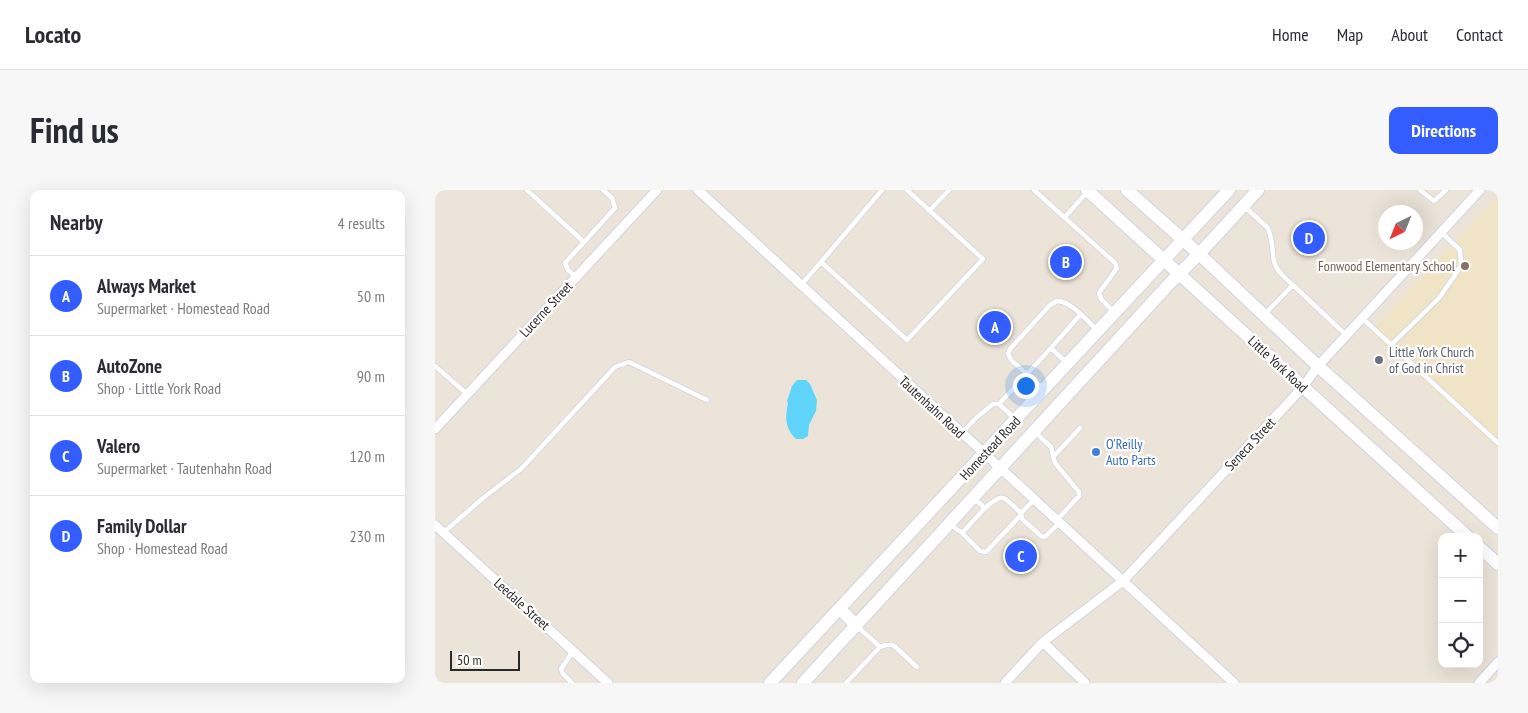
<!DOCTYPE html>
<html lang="en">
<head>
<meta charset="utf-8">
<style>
	:root { --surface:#fff; --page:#f7f7f7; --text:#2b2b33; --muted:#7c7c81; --line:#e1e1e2; --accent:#345dff }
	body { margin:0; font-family:"PT Sans Narrow",sans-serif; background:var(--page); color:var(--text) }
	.controls { position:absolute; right:15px; bottom:15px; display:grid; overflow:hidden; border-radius:10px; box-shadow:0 5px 20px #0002 }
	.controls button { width:45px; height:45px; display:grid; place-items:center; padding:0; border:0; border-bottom:1px solid var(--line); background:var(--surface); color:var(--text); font:25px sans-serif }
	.compass { position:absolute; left:943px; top:15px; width:45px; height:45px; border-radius:50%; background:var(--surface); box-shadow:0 5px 20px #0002; rotate:223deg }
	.scale { position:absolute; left:15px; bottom:12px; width:70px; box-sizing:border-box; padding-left:5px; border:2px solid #292929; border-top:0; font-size:14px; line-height:18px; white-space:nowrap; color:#292929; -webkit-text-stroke:4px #fff; paint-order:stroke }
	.you { position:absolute; left:590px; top:195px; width:18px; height:18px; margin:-12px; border:4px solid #fff; border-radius:50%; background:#1a73e8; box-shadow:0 0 0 8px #1a73e833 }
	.badge { display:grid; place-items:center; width:32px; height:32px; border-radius:50%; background:var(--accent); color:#fff; font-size:16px; font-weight:700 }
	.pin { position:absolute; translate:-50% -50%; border:2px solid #fff; box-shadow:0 1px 5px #0006 }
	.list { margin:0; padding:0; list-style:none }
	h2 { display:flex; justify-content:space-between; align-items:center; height:65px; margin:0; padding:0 20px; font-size:21px }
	h2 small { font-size:16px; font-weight:400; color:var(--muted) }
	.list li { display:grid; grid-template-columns:32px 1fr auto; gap:15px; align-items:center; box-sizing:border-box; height:80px; padding:0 20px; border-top:1px solid var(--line) }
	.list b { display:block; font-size:19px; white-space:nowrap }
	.list p { margin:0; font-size:16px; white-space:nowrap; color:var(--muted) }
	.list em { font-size:16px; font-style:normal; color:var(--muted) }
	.icon { flex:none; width:28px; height:28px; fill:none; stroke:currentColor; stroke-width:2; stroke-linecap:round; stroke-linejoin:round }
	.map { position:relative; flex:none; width:1063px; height:493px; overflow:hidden; border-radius:10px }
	header { display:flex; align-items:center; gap:30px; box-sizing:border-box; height:70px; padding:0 25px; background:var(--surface); border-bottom:1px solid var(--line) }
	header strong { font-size:24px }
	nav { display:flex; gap:28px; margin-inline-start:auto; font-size:18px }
	.intro { display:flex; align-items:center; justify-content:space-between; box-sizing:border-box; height:120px; padding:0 30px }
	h1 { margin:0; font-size:35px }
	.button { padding:12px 22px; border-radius:10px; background:var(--accent); color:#fff; font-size:18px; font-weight:700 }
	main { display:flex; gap:30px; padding:0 30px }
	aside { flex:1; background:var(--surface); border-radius:10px; box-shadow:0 5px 20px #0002 }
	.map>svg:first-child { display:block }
	.education { fill:#f1e3c6 }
	.water { fill:#60d4fb }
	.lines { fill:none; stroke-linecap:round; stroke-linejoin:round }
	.service-casing { stroke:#ced3e4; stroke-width:6 }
	.minor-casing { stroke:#ced3e4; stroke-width:11 }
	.secondary-casing { stroke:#ced3e4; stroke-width:14 }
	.service { stroke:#fff; stroke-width:4.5 }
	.minor { stroke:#fff; stroke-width:9 }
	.secondary { stroke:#fff; stroke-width:12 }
	.education-dot { fill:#8d6e63; stroke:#fff; stroke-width:2 }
	.worship-dot { fill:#6b7280; stroke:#fff; stroke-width:2 }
	.shop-dot { fill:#3f7fe0; stroke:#fff; stroke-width:2 }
	.labels { text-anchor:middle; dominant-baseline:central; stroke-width:4.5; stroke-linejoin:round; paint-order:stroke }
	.education-label { font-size:14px; fill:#785e54; stroke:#fff; text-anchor:end }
	.street-label { font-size:14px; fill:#292929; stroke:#fff }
	.worship-label { font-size:14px; fill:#5b616d; stroke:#fff; text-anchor:start }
	.shop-label { font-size:14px; fill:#366cbe; stroke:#fff; text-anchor:start }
</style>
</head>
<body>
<header>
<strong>Locato</strong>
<nav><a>Home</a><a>Map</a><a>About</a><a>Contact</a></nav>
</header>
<div class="intro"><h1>Find us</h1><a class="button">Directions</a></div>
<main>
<aside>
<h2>Nearby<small>4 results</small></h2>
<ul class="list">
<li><span class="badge">A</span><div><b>Always Market</b><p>Supermarket · Homestead Road</p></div><em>50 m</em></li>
<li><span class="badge">B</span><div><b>AutoZone</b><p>Shop · Little York Road</p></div><em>90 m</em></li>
<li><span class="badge">C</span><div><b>Valero</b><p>Supermarket · Tautenhahn Road</p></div><em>120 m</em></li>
<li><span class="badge">D</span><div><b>Family Dollar</b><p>Shop · Homestead Road</p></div><em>230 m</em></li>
</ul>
</aside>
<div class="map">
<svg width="1063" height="493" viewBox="0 0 1063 493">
	<rect width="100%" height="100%" fill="#ede4d9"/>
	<path class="education" d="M1061 7 1063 8V260L935 143Z"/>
	<path class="water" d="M362 190H371L375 194 382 210 381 221 374 235 373 246 368 249H361C350 238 350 228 353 213L352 211 357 196Z"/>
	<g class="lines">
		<defs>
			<path id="service" d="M92 0 149 52
				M447 0 386 72 472 150 548 69 472 0
				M599 0 680 73 682 78 664 103 666 109 679 122
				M985 0 999 11 1011 0
				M810 17 833 38C844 68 828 70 858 95
				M494 21 514 0
				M630 27 652 2
				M141 87 133 80 130 73 180 18 177 8 168 0
				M366 95 386 72
				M830 124 858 95 911 145
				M927 128 1063 253
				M956 155 1004 108 1018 88 1026 75 1025 60 1006 42
				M632 173 616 158 645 125
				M0 176 32 204
				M608 199 592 184 616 158
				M564 214 592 184 577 171 573 164 575 159 615 115 622 111C636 111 651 130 661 139
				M600 242 616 257 620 273 644 302V306L622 330
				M527 243 541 228 558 214H564L580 229
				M618 267 645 238
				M599 310 586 323 587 329 606 346 610 347 624 333
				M548 320C569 301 567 306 586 323
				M516 335 524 341 528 342 548 320V316L539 309
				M526 342 545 361 551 362 585 326
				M8 343 48 308 86 279 180 177 194 172 272 210
				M1006 398 1007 397
				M445 457 451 455H458L482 477
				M137 493 128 484 126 479 138 461
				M411 493 445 457 423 437"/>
			<path id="minor" d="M263 0 799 493
				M0 239 222 0
				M0 335 173 493
				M608 452 650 493
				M570 493 608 452 688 391 868 197 883 176 1045 0
				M1044 493 1063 472"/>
			<path id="secondary" d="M652 0 1033 347
				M692 0 764 64 883 176 1063 338
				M1044 357 1063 374
				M405 419 422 436
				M335 493 794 0
				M368 493 735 93 764 64 823 0"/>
		</defs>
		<use href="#service" class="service-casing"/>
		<use href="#minor" class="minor-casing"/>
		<use href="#secondary" class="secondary-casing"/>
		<use href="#service" class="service"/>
		<use href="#minor" class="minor"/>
		<use href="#secondary" class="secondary"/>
	</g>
	<circle class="education-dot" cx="1030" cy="76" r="5"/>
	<circle class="worship-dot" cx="944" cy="170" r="5"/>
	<circle class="shop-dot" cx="661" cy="262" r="5"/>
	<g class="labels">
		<g class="education-label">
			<text x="1020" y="76">Fonwood Elementary School</text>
		</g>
		<g class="street-label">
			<text transform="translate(111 119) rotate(-47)">Lucerne Street</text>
			<text transform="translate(843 174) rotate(43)">Little York Road</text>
			<text transform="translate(497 217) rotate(43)">Tautenhahn Road</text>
			<text transform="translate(815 254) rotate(-47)">Seneca Street</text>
			<text transform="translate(555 258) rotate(-47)">Homestead Road</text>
			<text transform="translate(87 414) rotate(42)">Leedale Street</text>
		</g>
		<g class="worship-label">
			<text x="954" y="162">Little York Church<tspan x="954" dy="16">of God in Christ</tspan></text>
		</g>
		<g class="shop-label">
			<text x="671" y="254">O'Reilly<tspan x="671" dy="16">Auto Parts</tspan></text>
		</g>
	</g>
</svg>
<div class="controls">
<button>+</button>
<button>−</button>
<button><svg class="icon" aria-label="locate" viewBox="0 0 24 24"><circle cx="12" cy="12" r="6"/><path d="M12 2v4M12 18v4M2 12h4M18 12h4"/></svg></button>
</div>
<svg class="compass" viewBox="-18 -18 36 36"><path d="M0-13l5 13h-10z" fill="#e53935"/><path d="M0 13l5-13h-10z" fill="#7c7c81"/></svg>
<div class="scale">50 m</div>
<div class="you"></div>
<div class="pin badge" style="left:560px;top:137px">A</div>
<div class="pin badge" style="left:631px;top:72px">B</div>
<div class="pin badge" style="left:586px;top:366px">C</div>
<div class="pin badge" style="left:874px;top:48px">D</div>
</div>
</main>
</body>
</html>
